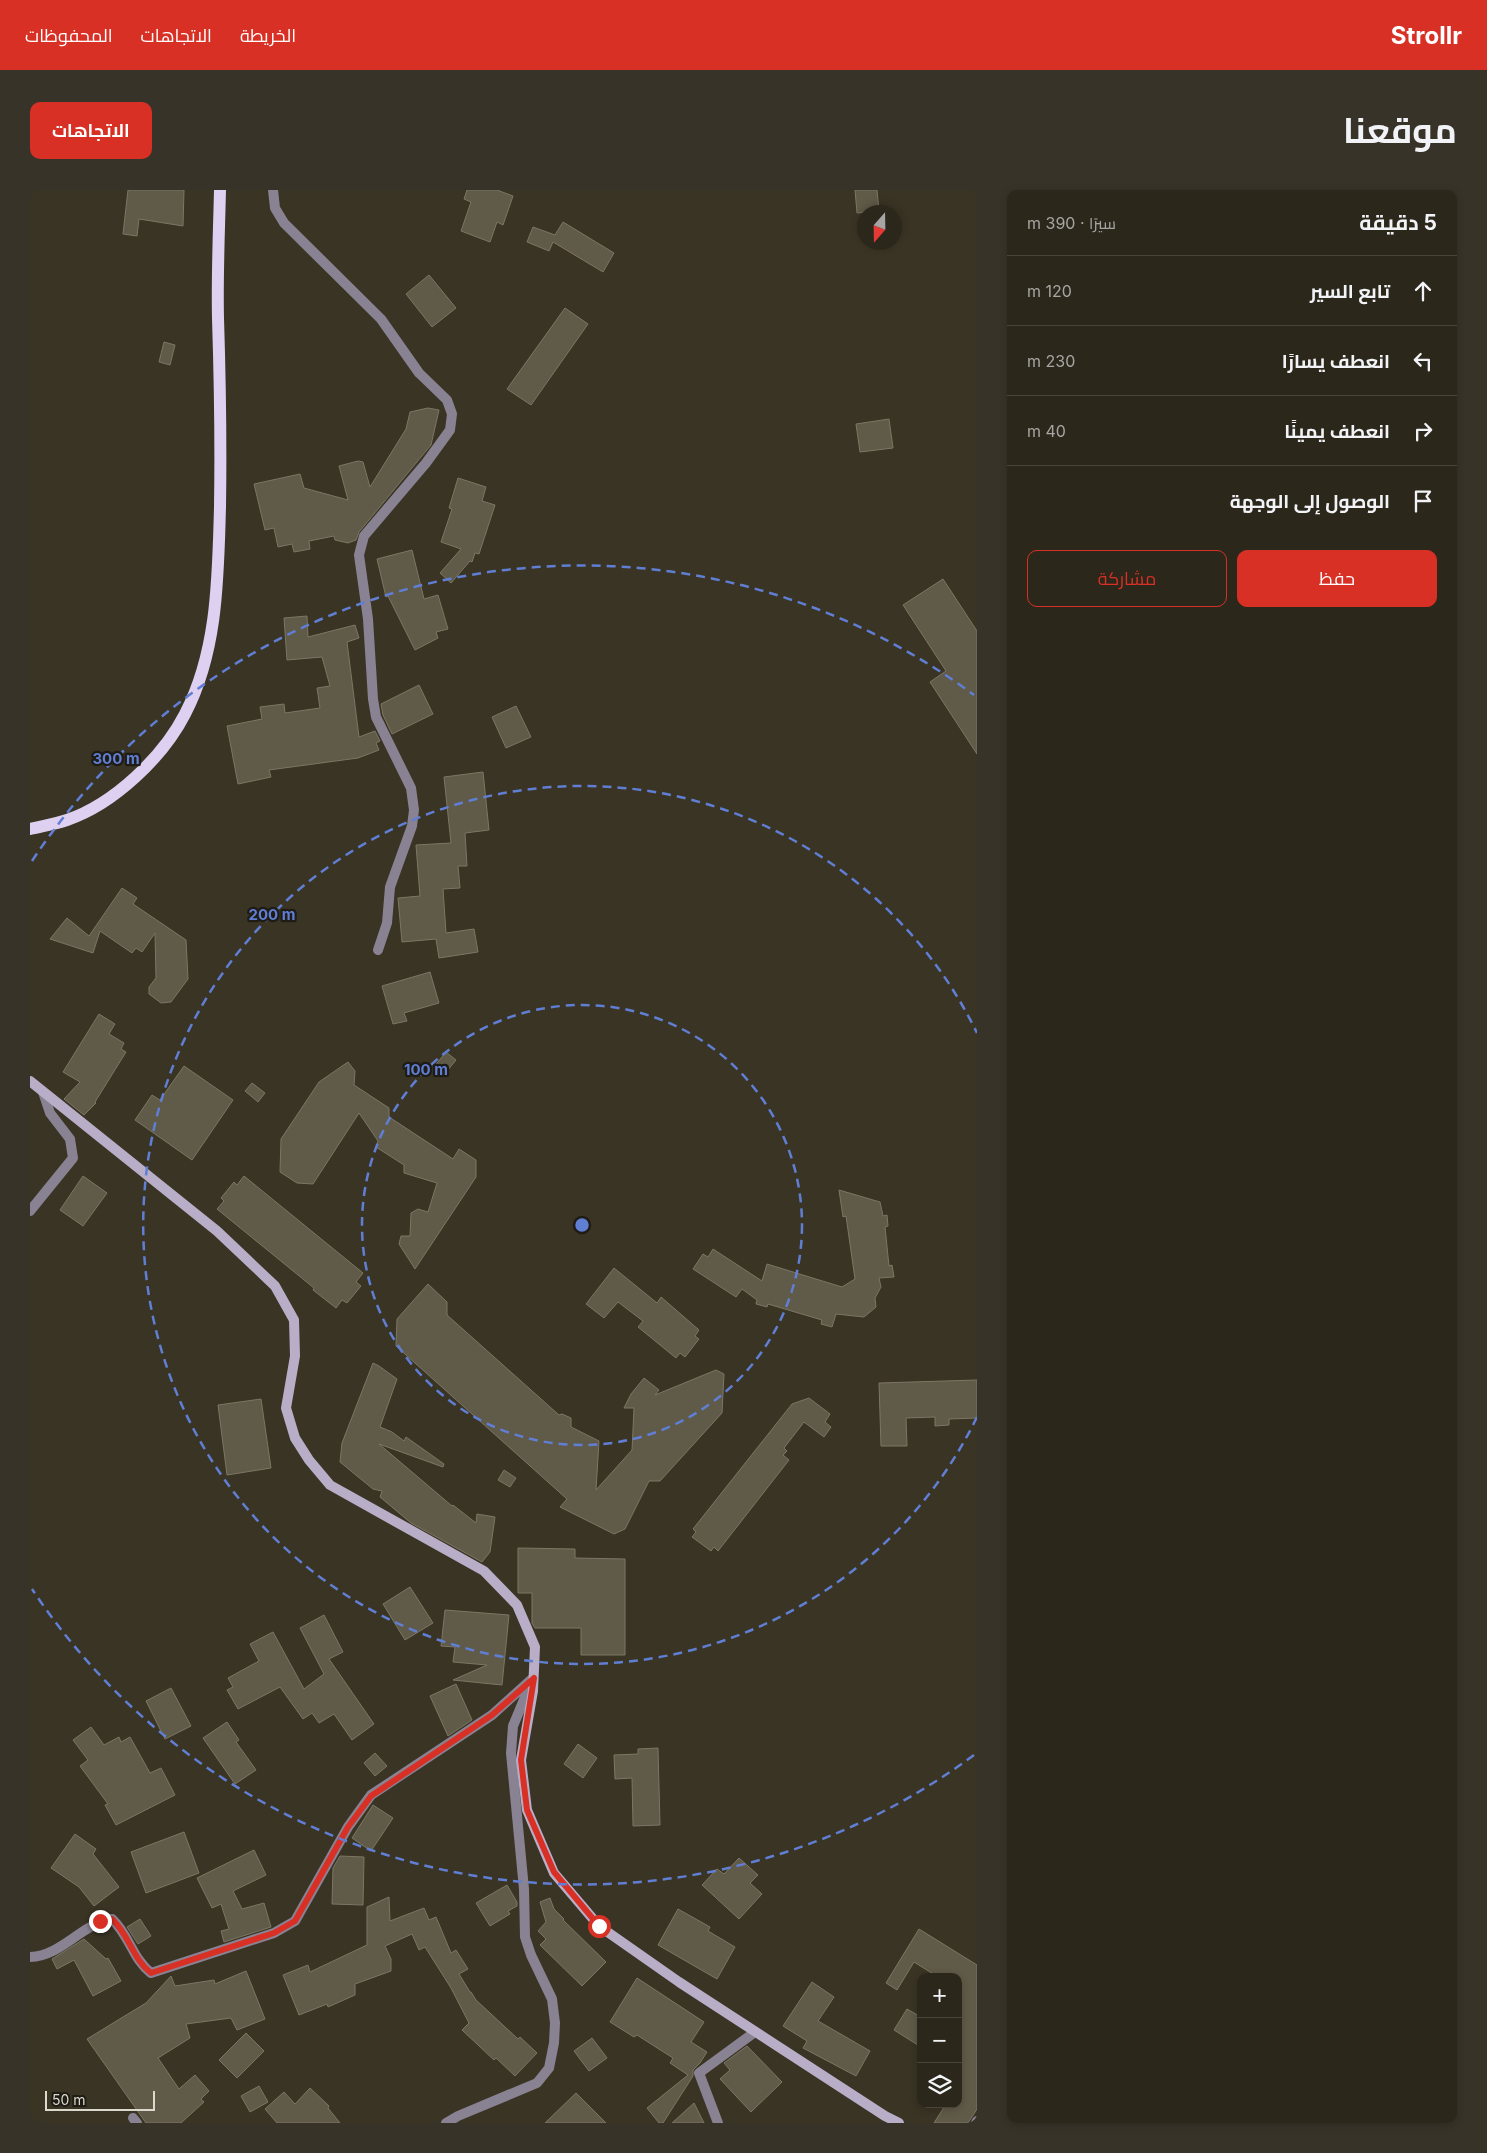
<!DOCTYPE html>
<html lang="ar">
<head>
<meta charset="utf-8">
<style>
	:root { --surface:#2c271b; --page:#383328; --text:#f1f3f6; --muted:#a6a5a3; --line:#48443a; --accent:#d93025 }
	body { margin:0; font-family:Inter,Cairo,sans-serif; background:var(--page); color:var(--text); direction:rtl }
	.controls { position:absolute; right:15px; bottom:15px; display:grid; overflow:hidden; border-radius:10px; box-shadow:0 2px 8px #0003 }
	.controls button { width:45px; height:45px; display:grid; place-items:center; padding:0; border:0; border-bottom:1px solid var(--line); background:var(--surface); color:var(--text); font:25px sans-serif }
	.compass { position:absolute; left:827px; top:15px; width:45px; height:45px; border-radius:50%; background:var(--surface); box-shadow:0 2px 8px #0003; rotate:200deg }
	.scale { position:absolute; left:15px; bottom:12px; width:110px; box-sizing:border-box; padding-left:5px; border:2px solid #dbd8cd; border-top:0; font-size:14px; line-height:18px; white-space:nowrap; color:#dbd8cd; -webkit-text-stroke:4px #1e1c15; paint-order:stroke }
	.stop { position:absolute; width:15px; height:15px; margin:-11px; border:4px solid #d93025; border-radius:50%; background:#fff }
	.stop.end { background:#d93025; border-color:#fff; box-shadow:0 1px 5px #0008 }
	.list { margin:0; padding:0; list-style:none }
	h2 { display:flex; justify-content:space-between; align-items:center; height:65px; margin:0; padding:0 20px; font-size:21px }
	h2 small { font-size:16px; font-weight:400; color:var(--muted) }
	.list li { display:grid; grid-template-columns:32px 1fr auto; gap:15px; align-items:center; box-sizing:border-box; height:70px; padding:0 20px; border-top:1px solid var(--line) }
	.list b { display:block; font-size:19px; white-space:nowrap }
	.list em { font-size:16px; font-style:normal; color:var(--muted) }
	.actions { display:flex; gap:10px; padding:15px 20px }
	.actions a { flex:1; padding:11px 0; border:1px solid var(--accent); border-radius:10px; text-align:center; font-size:18px; color:var(--accent) }
	.actions .main { background:var(--accent); color:#fff }
	.icon { flex:none; width:28px; height:28px; fill:none; stroke:currentColor; stroke-width:2; stroke-linecap:round; stroke-linejoin:round }
	.map { position:relative; flex:none; width:947px; height:1933px; overflow:hidden; direction:ltr; border-radius:10px }
	header { display:flex; align-items:center; gap:30px; box-sizing:border-box; height:70px; padding:0 25px; background:var(--accent); color:#fff }
	header strong { font-size:24px }
	nav { display:flex; gap:28px; margin-inline-start:auto; font-size:18px }
	.intro { display:flex; align-items:center; justify-content:space-between; box-sizing:border-box; height:120px; padding:0 30px }
	h1 { margin:0; font-size:35px }
	.button { padding:12px 22px; border-radius:10px; background:var(--accent); color:#fff; font-size:18px; font-weight:700 }
	main { display:flex; gap:30px; padding:0 30px }
	aside { flex:1; background:var(--surface); border-radius:10px; box-shadow:0 2px 8px #0003 }
	.map>svg:first-child { display:block }
	.building { fill:#605a48; stroke:#7c7664 }
	.lines { fill:none; stroke-linecap:round; stroke-linejoin:round }
	.street { stroke:#898292; stroke-width:10 }
	.secondary { stroke:#b9aec8; stroke-width:10 }
	.primary { stroke:#ddd0f1; stroke-width:12 }
	.route { stroke:#d93025; stroke-width:6 }
	.ring { fill:none; stroke:#607ed4; stroke-width:2.5; stroke-dasharray:9 6 }
	.centre { fill:#607ed4; stroke:#1e1c15; stroke-width:2.5 }
	.ring-label { font-size:15px; text-anchor:middle; font-weight:bold; fill:#607ed4; stroke:#1e1c15; stroke-width:4.5; stroke-linejoin:round; paint-order:stroke }
</style>
</head>
<body>
<header>
<strong>Strollr</strong>
<nav><a>الخريطة</a><a>الاتجاهات</a><a>المحفوظات</a></nav>
</header>
<div class="intro"><h1>موقعنا</h1><a class="button">الاتجاهات</a></div>
<main>
<aside>
<h2>5 دقيقة<small>سيرًا · 390 m</small></h2>
<ul class="list">
<li><svg class="icon" aria-label="ahead" viewBox="0 0 24 24"><path d="M12 20V5M6 11l6-6 6 6"/></svg><div><b>تابع السير</b></div><em>120 m</em></li>
<li><svg class="icon" aria-label="left" viewBox="0 0 24 24"><path d="M17 20v-9H6M10 6l-5 5 5 5"/></svg><div><b>انعطف يسارًا</b></div><em>230 m</em></li>
<li><svg class="icon" aria-label="right" viewBox="0 0 24 24"><path d="M7 20v-9h11M14 6l5 5-5 5"/></svg><div><b>انعطف يمينًا</b></div><em>40 m</em></li>
<li><svg class="icon" aria-label="arrive" viewBox="0 0 24 24"><path d="M6 21V4h12l-3 4 3 4H6"/></svg><div><b>الوصول إلى الوجهة</b></div></li>
</ul>
<div class="actions"><a class="main">حفظ</a><a>مشاركة</a></div>
</aside>
<div class="map">
<svg width="947" height="1933" viewBox="0 0 947 1933">
	<rect width="100%" height="100%" fill="#3a3424"/>
	<path class="building" d="M98 0H154L153 36 109 29 107 46 93 44Z
		M437 0H467L483 6 473 35 467 32 460 52 431 41 441 12 434 9Z
		M825 0H847L849 21 827 23Z
		M533 32 584 63 573 82 523 52 519 61 497 52 503 37 525 45Z
		M399 85 426 118 402 137 376 104Z
		M535 118 558 134 501 215 477 199Z
		M134 152 145 155 140 175 129 172Z
		M398 218 409 220 401 255 329 342 326 350 318 353 305 350 304 346 279 351 280 359 264 362 262 354 248 357 244 338 235 340 224 294 270 284 274 298 318 310 309 276 328 271 333 272 340 297 376 239 380 222Z
		M859 229 863 258 830 262 826 234Z
		M428 288 456 297 452 311 465 315 449 364 445 363 442 372 440 371 421 393 410 383 431 359 411 352 422 319 419 318Z
		M382 360 394 409 408 405 418 439 406 442 408 448 385 460 358 406 356 407 347 369Z
		M913 389 947 441V564L900 492 916 481 873 415Z
		M277 426 278 447 325 435 329 448 317 452 329 547 345 541 350 551 346 553 349 560 328 568 239 580 241 587 208 594 197 536 232 529 230 517 254 514 255 523 290 518 287 498 300 496 292 467 257 470 254 428Z
		M389 495 403 524 362 544 353 525 351 514Z
		M486 516 501 547 476 558 462 527Z
		M453 582 459 640 435 643 437 676H428L430 698 413 699 416 743 444 739 448 762 409 768 406 749 372 752 368 708 390 706 386 655 421 653 414 587Z
		M92 698 107 708 103 714 156 750 158 789 141 812 131 813 119 804V797L126 788 125 743 112 762 106 758 102 763 70 741 63 763 20 749 37 728 59 746Z
		M400 782 409 813 374 823 377 831 363 834 352 796Z
		M69 824 85 834 79 844 94 853 91 859 96 862 65 912 66 913 54 925 34 909 50 892 33 882Z
		M416 862 426 870 413 886 403 878Z
		M318 872 325 881 324 895 359 918V927L423 969 429 959 446 970V987L385 1079 369 1054 371 1046H380L381 1023 388 1019 398 1022 407 993 374 983V975L346 957 348 951 329 923 283 994 267 993 250 982 251 949 289 892Z
		M154 876 203 910 162 970 105 930 122 905 130 910Z
		M222 893 235 903 228 912 215 901Z
		M53 986 77 1003 53 1036 30 1020Z
		M214 986 333 1083 326 1092 331 1096 317 1113 312 1110 306 1118 283 1100 284 1098 187 1019 194 1011 191 1008 204 992 207 995Z
		M809 1000 850 1012 853 1026 857 1025 858 1036 855 1037 859 1076 862 1075 864 1087 849 1088 851 1097 845 1108 846 1117 834 1127 806 1124 802 1137 791 1134 792 1130 738 1114 737 1117 726 1114 727 1110 712 1099 706 1107 663 1079 673 1064 678 1067 683 1059 732 1091 737 1074 812 1097 825 1089 816 1026 813 1027Z
		M584 1078 627 1113 631 1107 669 1140 665 1146 669 1149 655 1167 650 1163 646 1168 608 1137 613 1131 588 1112 574 1128 556 1114Z
		M398 1094 417 1112V1125L529 1225 532 1224 541 1228V1237L569 1251 566 1300 602 1260 604 1218H594L601 1204 614 1188 629 1200 625 1205 686 1180 694 1184 692 1223 630 1291H619L595 1339 584 1344 530 1317 537 1309 366 1156 367 1129Z
		M343 1173 349 1176 367 1189 350 1237 362 1242 374 1251 376 1247 414 1274 413 1277 349 1254 422 1316 423 1315 446 1333 447 1324 465 1327 460 1362 452 1372 381 1333 350 1307 352 1301 343 1299 310 1272 312 1253Z
		M947 1190V1228L919 1229V1235L905 1236V1227L876 1228 877 1256H851L849 1193Z
		M779 1208 800 1224 795 1232 801 1237 794 1247 774 1232 754 1258 757 1261 753 1265 759 1270 688 1361 684 1357 681 1361 662 1347 666 1342 663 1339 762 1214Z
		M231 1209 241 1278 197 1285 188 1215Z
		M474 1280 486 1288 480 1297 468 1290Z
		M488 1358 545 1359V1368L595 1369V1465H551V1438H505L502 1433V1403H488Z
		M380 1397 403 1433 375 1450 353 1414Z
		M415 1420 479 1425 472 1495 423 1490 457 1475 423 1472 425 1457 411 1456Z
		M294 1425 313 1462 299 1469 344 1534 322 1550 304 1524 289 1533 282 1523 273 1529 250 1497 208 1519 197 1500 203 1497 198 1488 229 1471 220 1454 243 1442 274 1499 294 1484 270 1438Z
		M426 1494 442 1530 418 1546 400 1506Z
		M141 1498 161 1536 135 1549 116 1511Z
		M197 1532 209 1550 206 1552 226 1580 205 1594 173 1548Z
		M61 1537 74 1555 89 1547 91 1552 100 1547 120 1583 131 1578 145 1605 86 1635 75 1615 78 1614 50 1576 58 1570 43 1550Z
		M548 1554 567 1568 553 1588 534 1574Z
		M628 1558 630 1635 603 1636 602 1588 585 1589 584 1565 608 1564V1559Z
		M345 1563 357 1576 345 1586 334 1573Z
		M343 1615 363 1628 341 1661 322 1648Z
		M154 1642 169 1683 116 1703 101 1662Z
		M45 1644 66 1659 63 1664 89 1697 64 1716 49 1697 21 1678Z
		M224 1660 236 1685 203 1701 212 1719 234 1713 241 1737 194 1752 191 1741 199 1739 191 1714 182 1718 167 1688Z
		M310 1666 334 1667 333 1715 302 1714 303 1678Z
		M709 1668 728 1685 720 1693 732 1704 709 1729 672 1695 687 1679 694 1684Z
		M477 1695 487 1712V1716L478 1721 480 1724 460 1736 446 1713Z
		M359 1707 360 1731 394 1718 399 1730 406 1727 421 1763 426 1760 438 1779 429 1784 440 1802H441L446 1810 488 1849 490 1847 507 1863 485 1886 466 1868 464 1870 432 1840 439 1833 421 1798 395 1757 389 1760 382 1744 355 1756 361 1769V1781L325 1794V1805L298 1817 297 1814 269 1825 253 1785 278 1775 280 1782 337 1755V1717Z
		M520 1708 524 1719 534 1729 533 1730 576 1772 552 1796 510 1755 516 1749 508 1741 516 1732 510 1712Z
		M648 1719 680 1737 678 1741 705 1757 687 1789 628 1755Z
		M110 1729 121 1746 108 1754 97 1737Z
		M889 1739 947 1775V1919L938 1933H904L916 1914H928V1787H908L884 1772 867 1800 856 1793Z
		M54 1749 76 1769 78 1768 91 1791 63 1806 44 1770 27 1779 22 1769Z
		M216 1781 235 1829 207 1840 201 1828 156 1834 160 1848 128 1868 149 1899 165 1885 179 1901 171 1909 174 1912 151 1933H116L57 1849 116 1813 141 1786 145 1796 184 1790 185 1794Z
		M607 1788 674 1832 661 1852 677 1862 670 1873 663 1880V1886L633 1933H629L617 1918 658 1885 640 1873 643 1868 607 1845 604 1847 580 1832Z
		M782 1792 804 1807 788 1831 840 1861 826 1886 773 1858 777 1851 753 1836Z
		M877 1819 891 1827V1857L864 1840Z
		M216 1843 234 1861 207 1888 189 1870Z
		M562 1848 577 1868 559 1881 544 1861Z
		M717 1856 752 1892 721 1922 690 1889 700 1880 694 1873Z
		M229 1896 238 1912 220 1922 211 1906Z
		M280 1898 299 1916 298 1918 310 1933H247L235 1919 254 1902 265 1914Z
		M546 1903 576 1933H515Z
		M664 1913 674 1933H642Z"/>
	<g class="lines">
		<path class="street" d="M243 0 245 18 254 33 351 129 389 183 417 210 422 224 420 240 396 273 334 346 329 365 338 429 343 509 346 527 381 598 384 620 382 636 360 697 357 733 348 760
			M0 1021 43 968 40 949 20 923 13 902
			M0 1767C32 1766 51 1734 82 1729 100 1746 102 1768 121 1783L244 1743 265 1731 318 1637 341 1605 462 1525 503 1488 483 1536 481 1563 494 1699 495 1747 501 1765 522 1809 525 1833 524 1853 519 1878 507 1893 428 1926 416 1933
			M103 1928 107 1933
			M688 1933 669 1883 725 1842
			M946 1933 947 1931"/>
		<path class="secondary" d="M0 891 187 1041 245 1096 264 1130 265 1166 256 1218 265 1248 279 1270 300 1295 454 1381 487 1415 505 1457 503 1501 491 1570 497 1620 524 1683 569 1736 649 1792 855 1926 869 1933"/>
		<path class="primary" d="M0 639C12 636 25 634 37 630 84 614 133 567 155 524 188 461 188 386 190 317 191 254 190 191 188 128 187 86 189 43 190 0"/>
	</g>
	<g class="lines">
		<path class="route" d="M70 1731 82 1729C100 1746 102 1768 121 1783L244 1743 265 1731 318 1637 341 1606 462 1525 504 1488 491 1570 497 1620 524 1682 569 1736"/>
	</g>
	<g class="ring">
		<circle cx="552" cy="1035" r="220"/>
		<path d="M947 1227A439 439 0 1 1 947 843"/>
		<path d="M944 1565A659 659 0 0 1 2 1399M2 671A659 659 0 0 1 944 505"/>
	</g>
	<circle cx="552" cy="1035" r="8" class="centre"/>
	<g class="ring-label">
		<text x="86" y="574">300 m</text>
		<text x="242" y="730">200 m</text>
		<text x="396" y="885">100 m</text>
	</g>
</svg>
<div class="controls">
<button>+</button>
<button>−</button>
<button><svg class="icon" aria-label="layers" viewBox="0 0 24 24"><path d="M12 4l9 5-9 5-9-5zM3 14l9 5 9-5"/></svg></button>
</div>
<svg class="compass" viewBox="-18 -18 36 36"><path d="M0-13l5 13h-10z" fill="#e53935"/><path d="M0 13l5-13h-10z" fill="#a6a5a3"/></svg>
<div class="scale">50 m</div>
<div class="stop" style="left:569px;top:1736px"></div>
<div class="stop end" style="left:70px;top:1731px"></div>
</div>
</main>
</body>
</html>
